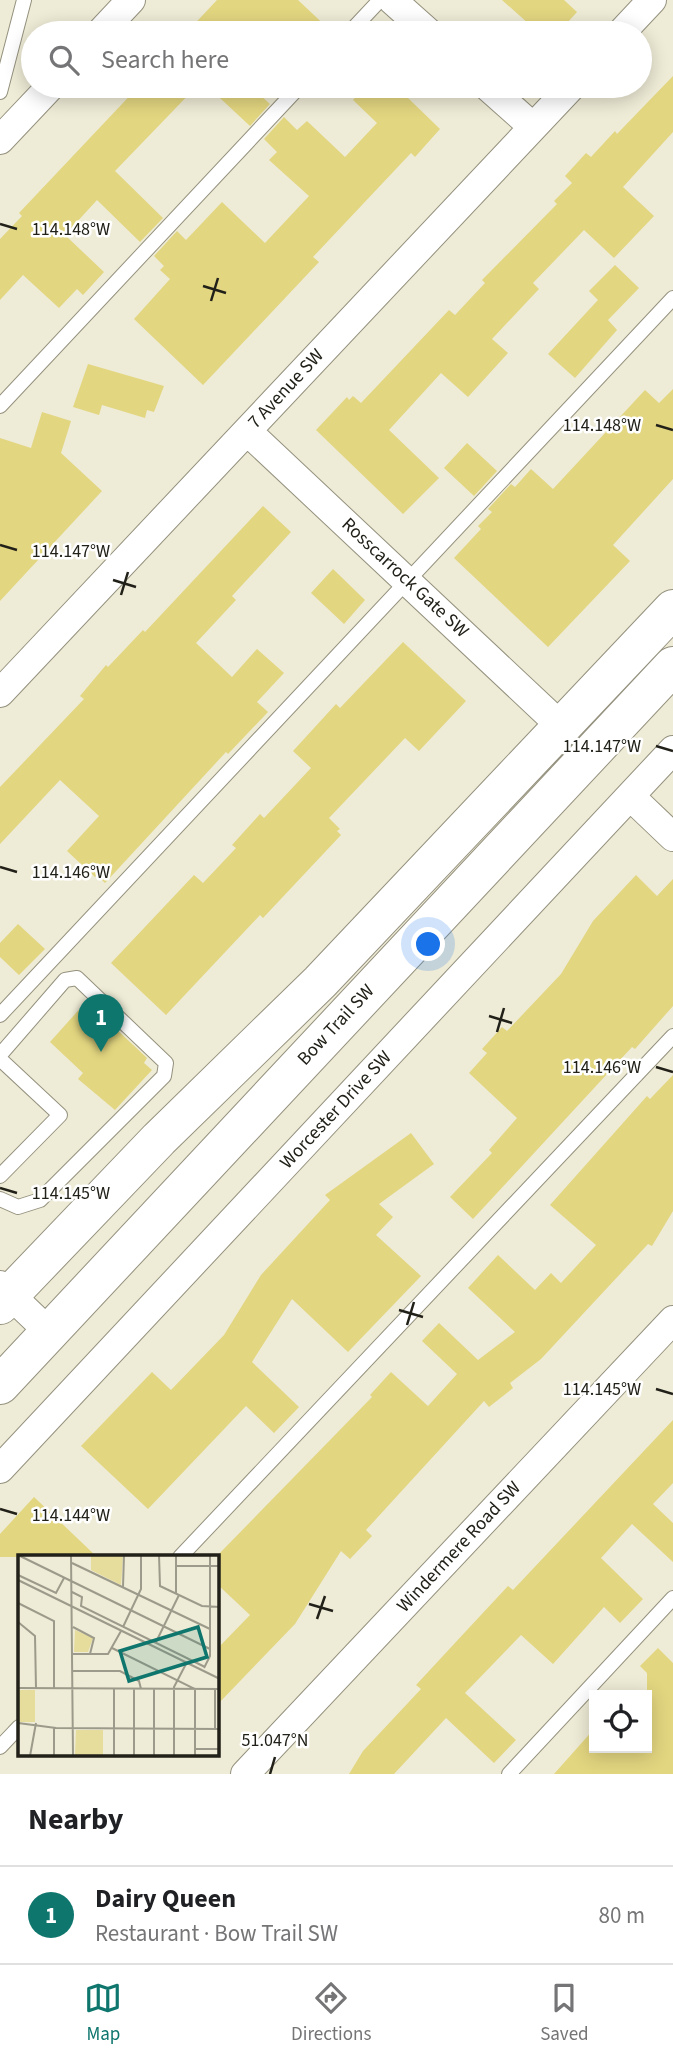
<!DOCTYPE html>
<html lang="en">
<head>
<meta charset="utf-8">
<style>
	:root { --surface:#fff; --page:#f6f6f6; --text:#202124; --muted:#757577; --line:#e0e0e0; --accent:#0f766e }
	body { margin:0; font-family:"Source Sans 3",sans-serif; background:var(--page); color:var(--text) }
	.controls { position:absolute; right:21px; bottom:21px; display:grid; overflow:hidden; border-radius:0px; box-shadow:0 4px 18px #0003 }
	.controls button { width:63px; height:63px; display:grid; place-items:center; padding:0; border:0; border-bottom:2px solid var(--line); background:var(--surface); color:var(--text); font:35px sans-serif }
	.you { position:absolute; left:429px; top:945px; width:24px; height:24px; margin:-18px; border:5px solid #fff; border-radius:50%; background:#1a73e8; box-shadow:0 0 0 10px #1a73e833 }
	.badge { display:grid; place-items:center; width:46px; height:46px; border-radius:50%; background:var(--accent); color:#fff; font-size:23px; font-weight:700 }
	.pin { position:absolute; translate:-50% -58px; filter:drop-shadow(0 2px 4px #0008) }
	.pin::after { content:''; position:absolute; top:37px; width:24px; height:21px; background:inherit; clip-path:polygon(0 0,100% 0,50% 100%) }
	.list { margin:0; padding:0; list-style:none }
	h2 { display:flex; justify-content:space-between; align-items:center; height:91px; margin:0; padding:0 28px; font-size:30px }
	h2 small { font-size:23px; font-weight:400; color:var(--muted) }
	.list li { display:grid; grid-template-columns:46px 1fr auto; gap:21px; align-items:center; box-sizing:border-box; height:98px; padding:0 28px; border-top:2px solid var(--line) }
	.list b { display:block; font-size:26px; white-space:nowrap }
	.list p { margin:0; font-size:23px; white-space:nowrap; color:var(--muted) }
	.list em { font-size:23px; font-style:normal; color:var(--muted) }
	.icon { flex:none; width:38px; height:38px; fill:none; stroke:currentColor; stroke-width:2; stroke-linecap:round; stroke-linejoin:round }
	.map { position:relative; flex:none; width:673px; height:1774px; overflow:hidden }
	.search { position:absolute; background:var(--surface); box-shadow:0 4px 18px #0003; left:21px; right:21px; top:21px; height:77px; display:flex; align-items:center; gap:18px; box-sizing:border-box; padding:0 24px; border-radius:38px; color:var(--muted); font-size:26px }
	.sheet { height:189px; background:var(--surface) }
	nav { display:flex; justify-content:space-around; align-items:center; box-sizing:border-box; height:98px; border-top:2px solid var(--line); background:var(--surface); font-size:19px; color:var(--muted) }
	nav a { display:grid; justify-items:center; gap:4px }
	nav .on { color:var(--accent) }
	.map>svg:first-child { display:block }
	.building { fill:#e3d680 }
	.lines { fill:none; stroke-linecap:round; stroke-linejoin:round }
	.service-casing { stroke:#94917e; stroke-width:16 }
	.minor-casing { stroke:#94917e; stroke-width:30 }
	.secondary-casing { stroke:#94917e; stroke-width:40 }
	.service { stroke:#fff; stroke-width:14 }
	.minor { stroke:#fff; stroke-width:28 }
	.secondary { stroke:#fff; stroke-width:38 }
	.ticks { fill:none; stroke:#222119; stroke-width:2.5 }
	.labels { text-anchor:middle; dominant-baseline:central; stroke-width:5; stroke-linejoin:round; paint-order:stroke }
	.street-label { font-size:19px; fill:#222119; stroke:#fff }
	.inset-road { fill:none; stroke:#9c9a8a; stroke-width:2 }
	.view { fill:#0f766e; fill-opacity:0.15; stroke:#0f766e; stroke-width:3.5 }
	.inset-edge { fill:none; stroke:#222119; stroke-width:3.5 }
	.ticks-label { font-size:18px; text-anchor:middle; fill:#222119; stroke:#fff; stroke-width:5; stroke-linejoin:round; paint-order:stroke }
</style>
</head>
<body>
<div class="map">
<svg width="673" height="1774" viewBox="0 0 673 1774">
	<rect width="100%" height="100%" fill="#eeebd6"/>
	<path class="building" d="M217 0H298L333 33H186Z
		M502 0H564L577 12 558 33H539Z
		M673 76V132L623 187 654 216 614 258 584 230 533 283 539 289 492 339 508 353 468 397 441 373 389 430 439 478 403 514 316 430 347 397 349 400 353 396 361 403 449 310 455 315 485 283 482 280 557 204 554 201 572 183 565 176 586 153 591 157 615 131 617 134Z
		M139 86H197L115 171 163 218 140 242 97 200 65 235 104 272 83 295 77 289 59 308 23 275 0 300V239L22 216 19 213Z
		M207 86H250L270 104 250 126Z
		M366 86H417L407 97 440 129 415 157 411 153 313 257 319 262 203 385 134 319 170 279 160 270 164 266 154 256 177 231 186 240 222 202 265 243 309 196 269 160 277 152 264 139 284 117 297 130 307 121 345 157 377 123 353 100Z
		M615 265 639 288 608 320 617 330 575 378 548 354 598 300 589 291Z
		M88 364 164 386 154 412 147 410 145 418 102 405 99 415 73 407Z
		M673 389V479L613 545 630 561 548 647 454 558 481 529 478 526 492 512 488 509 511 484 515 487 531 469 553 489 645 390 659 403Z
		M42 412 71 421 61 453 102 491 0 601V438L31 448Z
		M467 443 497 471 474 496 444 468Z
		M263 506 291 532 232 596 236 600 196 643 232 677 257 649 284 673 257 702 268 712 228 754 226 752 105 883 97 875 95 877 67 851 99 816 60 780 0 844V787L84 699 80 696 106 665 108 667 143 630 145 632Z
		M333 569 365 600 344 624 311 593Z
		M403 642 466 701 419 751 405 738 329 818 340 829 337 831 341 835 263 918 260 915 166 1015 111 963 194 875 203 883 236 848 232 845 260 814 264 818 311 768 293 751 336 704 340 708Z
		M636 875 657 896 673 879V1006L635 1049 632 1047 473 1219 450 1197 492 1153 489 1150 517 1118 469 1073 487 1053 482 1049 502 1027 507 1031 561 974 593 921Z
		M18 924 45 949 19 975 0 957V943Z
		M84 1004 111 1030 114 1027 147 1058 144 1063 152 1070 115 1110 78 1079 83 1073 50 1042Z
		M673 1075V1211L652 1246 648 1244 541 1359 510 1383 513 1388 489 1407 484 1401 366 1530 372 1536 350 1559 341 1551 295 1624 217 1705V1649L250 1615 217 1584V1556L372 1397 370 1395 391 1372 428 1406 457 1374 422 1341 439 1323 478 1360 515 1332 468 1288 498 1255 535 1290 551 1273 561 1283 596 1245 550 1205 647 1096 650 1099Z
		M411 1133 434 1164 379 1204 393 1217 376 1235 421 1276 348 1352 292 1299 252 1362 299 1407 274 1433 246 1406 148 1509 81 1446 152 1372 171 1390 224 1335 261 1275 330 1200 325 1195Z
		M673 1420V1483L653 1504 673 1523V1562L632 1524 601 1558 643 1599 620 1623 604 1607 553 1664 521 1635 465 1693 516 1740 494 1763 446 1718 394 1774H349L363 1751 421 1689 416 1685 467 1630 508 1586 513 1590Z
		M34 1497 97 1557H0V1534Z
		M658 1648 673 1663V1774H554L594 1729V1748H647V1673L640 1666Z"/>
	<g class="lines">
		<defs>
			<path id="service" d="M349 33 380 0
				M0 92 24 0
				M0 406 300 86
				M0 1015 673 298
				M0 1055 65 980 77 978 166 1063 164 1076 40 1200 18 1207 0 1199
				M0 1059 60 1115 0 1176
				M180 1557 673 1036
				M0 1747 19 1727
				M509 1774 673 1598"/>
			<path id="minor" d="M392 0 429 33
				M100 33 131 0
				M621 33 652 0
				M487 86 533 127
				M0 140 51 86
				M247 431 562 727
				M0 693 572 86
				M630 796 673 837
				M0 1285 49 1332
				M0 1469 673 750
				M245 1774 673 1320"/>
			<path id="secondary" d="M0 1305 159 1139 320 982 673 609
				M0 1385 673 666"/>
		</defs>
		<use href="#service" class="service-casing"/>
		<use href="#minor" class="minor-casing"/>
		<use href="#secondary" class="secondary-casing"/>
		<use href="#service" class="service"/>
		<use href="#minor" class="minor"/>
		<use href="#secondary" class="secondary"/>
	</g>
	<path class="ticks" d="M0 224 17 229M203 286 226 293M211 301 218 278M656 425 673 430M0 545 17 550M113 580 136 587M121 595 128 572M656 746 673 751M0 867 17 872M489 1016 512 1023M497 1032 504 1008M656 1067 673 1072M0 1188 17 1193M399 1310 423 1317M407 1325 414 1302M656 1389 673 1394M0 1509 17 1514M309 1604 333 1611M317 1619 325 1596M270 1774 275 1757"/>
	<g class="labels">
		<g class="street-label">
			<text transform="translate(286 389) rotate(-47)">7 Avenue SW</text>
			<text transform="translate(405 578) rotate(43)">Rosscarrock Gate SW</text>
			<text transform="translate(336 1025) rotate(-47)">Bow Trail SW</text>
			<text transform="translate(336 1110) rotate(-47)">Worcester Drive SW</text>
			<text transform="translate(459 1547) rotate(-47)">Windermere Road SW</text>
		</g>
	</g>
	<g transform="translate(18 1555)">
		<rect width="201" height="201" fill="#eeebd6"/>
		<path d="M73 0H105L103 30 73 15ZM57 75 75 83 70 97H56ZM0 135H17V167H0ZM58 175H85V201H57Z" fill="#e6dc9b"/>
		<path class="inset-road" d="M0 0 192 94M53 0 55 201M141 0 142 31 184 51 202 52M54 8 192 74M158 11H202M0 20 38 38 46 23M0 25 202 124M105 32 106 0M54 37 64 42 63 51 187 112M158 39V0M0 48 36 66V133M0 67 17 81 18 133M55 72 76 83 72 99M105 72 123 34V0M138 87 161 40M0 93V126M94 93 177 134V201M55 99H90L103 76M186 113 192 101V0M55 116H102L121 126 123 134M0 133 202 134M116 134V201M197 134V174M0 168 38 173 202 174M177 194H200M12 201 18 168M36 201V173M96 201V134M136 201V134M156 201V132L169 107"/>
		<path class="view" d="M180 72 189 102 111 126 102 96Z"/>
		<rect width="201" height="201" class="inset-edge"/>
	</g>
	<g class="ticks-label">
		<text x="71" y="235">114.148°W</text>
		<text x="602" y="431">114.148°W</text>
		<text x="71" y="557">114.147°W</text>
		<text x="602" y="752">114.147°W</text>
		<text x="71" y="878">114.146°W</text>
		<text x="602" y="1073">114.146°W</text>
		<text x="71" y="1199">114.145°W</text>
		<text x="602" y="1395">114.145°W</text>
		<text x="71" y="1521">114.144°W</text>
		<text x="275" y="1746">51.047°N</text>
	</g>
</svg>
<div class="controls">
<button><svg class="icon" aria-label="locate" viewBox="0 0 24 24"><circle cx="12" cy="12" r="6"/><path d="M12 2v4M12 18v4M2 12h4M18 12h4"/></svg></button>
</div>
<div class="you"></div>
<div class="pin badge" style="left:101px;top:1052px">1</div>
<div class="search"><svg class="icon" aria-label="search" viewBox="0 0 24 24"><circle cx="10" cy="10" r="6"/><path d="M15 15l6 6"/></svg>Search here</div>
</div>
<section class="sheet">
<h2>Nearby<small></small></h2>
<ul class="list">
<li><span class="badge">1</span><div><b>Dairy Queen</b><p>Restaurant · Bow Trail SW</p></div><em>80 m</em></li>
</ul>
</section>
<nav>
<a class="on"><svg class="icon" aria-label="map" viewBox="0 0 24 24"><path d="M3 6l6-2 6 2 6-2v14l-6 2-6-2-6 2zM9 4v14M15 6v14"/></svg>Map</a>
<a><svg class="icon" aria-label="directions" viewBox="0 0 24 24"><path d="M12 3l9 9-9 9-9-9zM9 14v-3h6M13 9l2 2-2 2"/></svg>Directions</a>
<a><svg class="icon" aria-label="saved" viewBox="0 0 24 24"><path d="M7 4h10v16l-5-4-5 4z"/></svg>Saved</a>
</nav>
</body>
</html>
